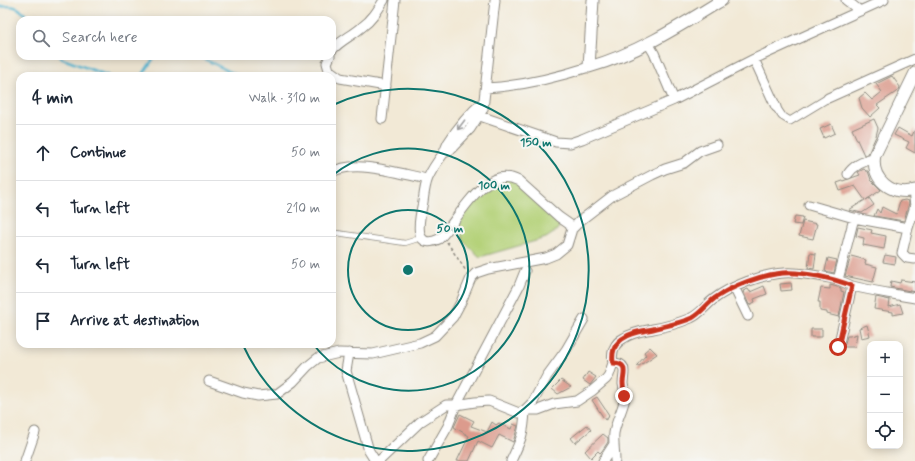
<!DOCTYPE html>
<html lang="en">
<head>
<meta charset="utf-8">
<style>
	:root { --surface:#fff; --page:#f2f2f3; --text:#1f2937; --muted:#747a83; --line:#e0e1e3 }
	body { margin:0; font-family:Mynerve,sans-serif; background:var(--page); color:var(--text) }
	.controls { position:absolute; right:12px; bottom:12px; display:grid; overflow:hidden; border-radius:8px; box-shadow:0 2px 10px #0003 }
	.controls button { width:36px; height:36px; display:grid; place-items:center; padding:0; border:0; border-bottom:1px solid var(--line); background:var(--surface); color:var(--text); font:20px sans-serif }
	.stop { position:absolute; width:12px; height:12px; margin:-9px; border:3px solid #c8321e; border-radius:50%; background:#fff }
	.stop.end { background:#c8321e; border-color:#fff; box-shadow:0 1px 4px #0008 }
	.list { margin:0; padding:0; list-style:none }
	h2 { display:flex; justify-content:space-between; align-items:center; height:52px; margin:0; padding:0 16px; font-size:17px }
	h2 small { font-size:13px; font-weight:400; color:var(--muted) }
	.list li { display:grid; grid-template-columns:26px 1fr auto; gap:12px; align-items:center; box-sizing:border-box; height:56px; padding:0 16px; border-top:1px solid var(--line) }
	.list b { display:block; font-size:15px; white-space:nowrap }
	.list em { font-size:13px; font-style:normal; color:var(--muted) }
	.icon { flex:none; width:22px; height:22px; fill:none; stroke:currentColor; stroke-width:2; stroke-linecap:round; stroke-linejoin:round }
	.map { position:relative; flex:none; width:915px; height:461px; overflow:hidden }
	.search { position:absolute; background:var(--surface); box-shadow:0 2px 10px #0003; left:16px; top:16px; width:320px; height:44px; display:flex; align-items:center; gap:10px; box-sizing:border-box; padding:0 14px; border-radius:12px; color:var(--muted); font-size:15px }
	.panel { position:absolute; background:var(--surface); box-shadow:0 2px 10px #0003; left:16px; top:72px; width:320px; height:276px; border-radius:12px }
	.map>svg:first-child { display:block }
	.green { fill:#b4d178; stroke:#707e52 }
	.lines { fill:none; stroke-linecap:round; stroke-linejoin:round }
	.stream { stroke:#57b9d5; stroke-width:2.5 }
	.building { fill:#dc9b8d }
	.service-casing { stroke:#8e8a80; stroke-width:6 }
	.pedestrian-casing { stroke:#8e8a80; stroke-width:9 }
	.minor-casing { stroke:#8e8a80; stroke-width:11 }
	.tertiary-casing { stroke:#8e8a80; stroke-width:13 }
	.path { stroke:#8e8a80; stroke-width:1.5; stroke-dasharray:3 3; stroke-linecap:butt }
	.service { stroke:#fff; stroke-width:4.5 }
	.pedestrian { stroke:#fff; stroke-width:7 }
	.minor { stroke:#fff; stroke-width:9 }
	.tertiary { stroke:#fff; stroke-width:11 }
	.oneway { stroke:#a0a0a0 }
	.route { stroke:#c8321e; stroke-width:5 }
	.ring { fill:none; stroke:#0f766e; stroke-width:2 }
	.centre { fill:#0f766e; stroke:#f6f6f2; stroke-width:2 }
	.ring-label { font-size:12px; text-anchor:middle; font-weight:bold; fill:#0f766e; stroke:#f6f6f2; stroke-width:4; stroke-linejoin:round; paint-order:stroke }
</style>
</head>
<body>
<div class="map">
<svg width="915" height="461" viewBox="0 0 915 461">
	<rect width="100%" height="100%" fill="#f6f6f2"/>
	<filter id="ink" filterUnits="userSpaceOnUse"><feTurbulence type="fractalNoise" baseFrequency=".025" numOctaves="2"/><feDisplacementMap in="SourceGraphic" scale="8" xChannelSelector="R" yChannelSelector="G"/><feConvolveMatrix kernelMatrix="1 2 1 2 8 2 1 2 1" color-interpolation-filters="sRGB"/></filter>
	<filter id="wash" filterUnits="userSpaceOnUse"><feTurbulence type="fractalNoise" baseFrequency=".012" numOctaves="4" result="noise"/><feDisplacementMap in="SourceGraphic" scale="16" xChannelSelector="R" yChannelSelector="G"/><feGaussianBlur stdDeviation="0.9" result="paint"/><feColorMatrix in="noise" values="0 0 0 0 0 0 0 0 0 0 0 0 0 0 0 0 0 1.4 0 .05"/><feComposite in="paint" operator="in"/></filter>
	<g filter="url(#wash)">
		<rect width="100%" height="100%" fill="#f2e9d6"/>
		<path class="green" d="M511 174 561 221C560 230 552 234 546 238L480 257 463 241 458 214 472 195Z"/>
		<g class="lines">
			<path class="stream" d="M0 7C16 4 20 8 30 20
				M59 56 60 58 109 76
				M198 56 239 76
				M142 76 155 56"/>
		</g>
		<g id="blocks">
			<path class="building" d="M892 76 900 87 899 90 877 105 880 108 870 117 862 108 859 98 865 93 872 100 882 92 876 84Z
				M874 119 878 128 876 136 868 154 864 155 852 129Z
				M831 124 835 133 824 138 820 129Z
				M898 128 912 136 915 129V153L906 148 909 142 894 135Z
				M864 169 866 171H868L871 180 881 190 866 200 869 198 874 205 862 213 849 210 865 200 855 186 840 191 837 183 857 176 860 175 858 172Z
				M905 200 908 201 909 203 904 221 874 216 877 209 880 213 882 207 896 214 900 201Z
				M795 216 803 217 801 225 793 224Z
				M803 221 817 224 813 239 799 236Z
				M858 227 872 230 871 233 886 236 884 249 863 245 864 238 856 236Z
				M810 253 816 254 814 269 808 268Z
				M885 255 896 257 895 264 883 262Z
				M851 256 866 260 865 264 877 267 873 282 845 276Z
				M828 258 837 260 834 273 825 271Z
				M901 280 915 282V292L890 287 891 281 900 283Z
				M791 283 792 290 781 291 780 284Z
				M830 285 841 288V291L844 292 839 317 827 314V312L820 311V302H818L821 288 830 289Z
				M764 286 767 294 754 299 755 302 749 305 743 291 748 289 750 292Z
				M876 297 890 300 889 307 900 304 903 313 893 315V312L874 309Z
				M867 325 870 336 861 338 859 328Z
				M811 329H822V337H811Z
				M857 334 855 347H844L847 336H850Z
				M650 347 657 354 639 366 637 365 646 355 644 352Z
				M588 372 596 377 590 385 583 380Z
				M561 380 571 387 558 394 552 389Z
				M597 397 609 415 608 418 605 420 592 400Z
				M460 414 474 421 471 426 487 432 492 422 496 425 499 423 511 429 513 424 518 426 513 442 499 435 492 448 478 441 469 461H457L469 436 454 427Z
				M587 425 591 430 575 443 571 438Z
				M603 434 608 438V442L602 451 600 453 598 451 591 458 585 451Z"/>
		</g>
	</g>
	<g filter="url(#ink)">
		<use href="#blocks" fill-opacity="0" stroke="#8e8a80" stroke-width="1"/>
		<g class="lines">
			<defs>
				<path id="service" d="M337 233 405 243 421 238"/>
				<path id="pedestrian" d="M776 107 782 116 790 121 828 98"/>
				<path id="minor" d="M846 0 860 11
					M648 43 654 53 674 100
					M332 50C341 40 352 36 362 27 372 20 378 10 384 0
					M330 56 327 63 329 70 340 78 386 86
					M754 59 776 107
					M486 88C521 86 555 78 589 67
					M828 98 915 59
					M484 101C470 113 458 127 448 143 446 147 445 151 443 154 437 162 432 169 428 178 425 185 424 194 423 202 420 215 411 252 439 239 459 221 483 162 519 181L559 217 569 224 572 229
					M480 116 556 142 570 143 582 139 674 100 754 59 884 0
					M382 119 395 0
					M444 153 450 150 470 129 483 109 495 0
					M332 172C356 159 401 174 427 179
					M848 174C854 165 863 161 874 159
					M913 191 915 206 908 228 902 253 907 258 915 259
					M809 205 854 218 908 228
					M838 280 854 218
					M734 287 748 316
					M838 347 852 286
					M349 353 346 371 369 451 374 459 379 461 420 422 446 405H456L475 402 489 401 519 413 525 410H538L554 404 577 401 592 391 606 379 609 375 613 363C629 363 623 374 623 384 624 390 626 396 624 402 621 413 616 422 614 433 613 442 615 452 615 461
					M613 363C611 353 614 343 624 338 633 332 643 331 653 329 665 327 679 323 691 318 700 314 706 305 714 299 731 286 763 274 784 273 799 272 824 277 838 280 843 282 848 284 852 286 873 291 894 294 915 298
					M209 381 243 393 258 396 277 394 293 382 308 366 318 358 339 353 373 354 420 343 435 336 453 317 461 302 471 278 476 273 488 269 546 258 556 254 567 245 572 229 581 220 612 196 652 175 665 169 684 163 700 151 717 145
					M25 461 35 432
					M428 461 448 426 456 405 519 286 525 271
					M511 461C521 440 524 434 525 410L533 402 547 376 566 350 584 319
					M603 461 614 444"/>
				<path id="tertiary" d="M593 0 589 67C636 54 680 26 722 0
					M915 73 875 155C870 179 892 197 915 190"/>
			</defs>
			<use href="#service" class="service-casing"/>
			<use href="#pedestrian" class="pedestrian-casing"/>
			<use href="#minor" class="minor-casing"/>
			<use href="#tertiary" class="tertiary-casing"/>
			<path class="path" d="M447 242 466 271"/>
			<use href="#service" class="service"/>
			<use href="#pedestrian" class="pedestrian"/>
			<use href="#minor" class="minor"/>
			<use href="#tertiary" class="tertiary"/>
		</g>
		<defs><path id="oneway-shaft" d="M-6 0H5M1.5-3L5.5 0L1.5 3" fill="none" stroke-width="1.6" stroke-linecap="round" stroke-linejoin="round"/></defs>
		<use class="oneway" href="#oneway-shaft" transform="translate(461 125) rotate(127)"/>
	</g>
	<g class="lines" filter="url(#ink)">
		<path class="route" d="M624 396C624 391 623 387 623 382 624 372 628 363 613 363 612 353 613 346 622 339 631 332 643 331 653 329 665 326 681 323 692 318 701 313 707 304 715 298 734 285 761 275 783 273 801 271 836 279 852 286L838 347"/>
	</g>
	<g class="ring">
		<circle cx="408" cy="270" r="60"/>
		<path d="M333 175A121 121 0 1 1 313 344"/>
		<path d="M333 105A181 181 0 1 1 243 345"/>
	</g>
	<circle cx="408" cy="270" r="6" class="centre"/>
	<g class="ring-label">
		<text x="536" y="146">150 m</text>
		<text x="494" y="189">100 m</text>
		<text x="450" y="232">50 m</text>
	</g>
</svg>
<div class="controls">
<button>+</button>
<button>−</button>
<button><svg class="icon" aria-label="locate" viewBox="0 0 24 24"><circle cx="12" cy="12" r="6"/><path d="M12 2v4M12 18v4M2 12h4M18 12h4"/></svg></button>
</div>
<div class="stop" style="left:838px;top:347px"></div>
<div class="stop end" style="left:624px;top:396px"></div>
<div class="search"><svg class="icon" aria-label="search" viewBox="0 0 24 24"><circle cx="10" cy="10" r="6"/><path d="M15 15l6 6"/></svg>Search here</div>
<section class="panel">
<h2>4 min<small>Walk · 310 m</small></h2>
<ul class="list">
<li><svg class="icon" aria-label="ahead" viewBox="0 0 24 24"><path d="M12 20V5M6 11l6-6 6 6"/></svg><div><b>Continue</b></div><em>50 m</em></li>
<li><svg class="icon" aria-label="left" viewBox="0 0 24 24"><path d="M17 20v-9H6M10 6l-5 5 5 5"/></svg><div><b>Turn left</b></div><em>210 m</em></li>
<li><svg class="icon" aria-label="left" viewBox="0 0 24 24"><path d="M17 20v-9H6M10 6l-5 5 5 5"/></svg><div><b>Turn left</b></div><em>50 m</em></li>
<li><svg class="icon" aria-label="arrive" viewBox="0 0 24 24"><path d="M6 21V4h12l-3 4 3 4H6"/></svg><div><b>Arrive at destination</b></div></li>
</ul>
</section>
</div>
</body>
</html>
